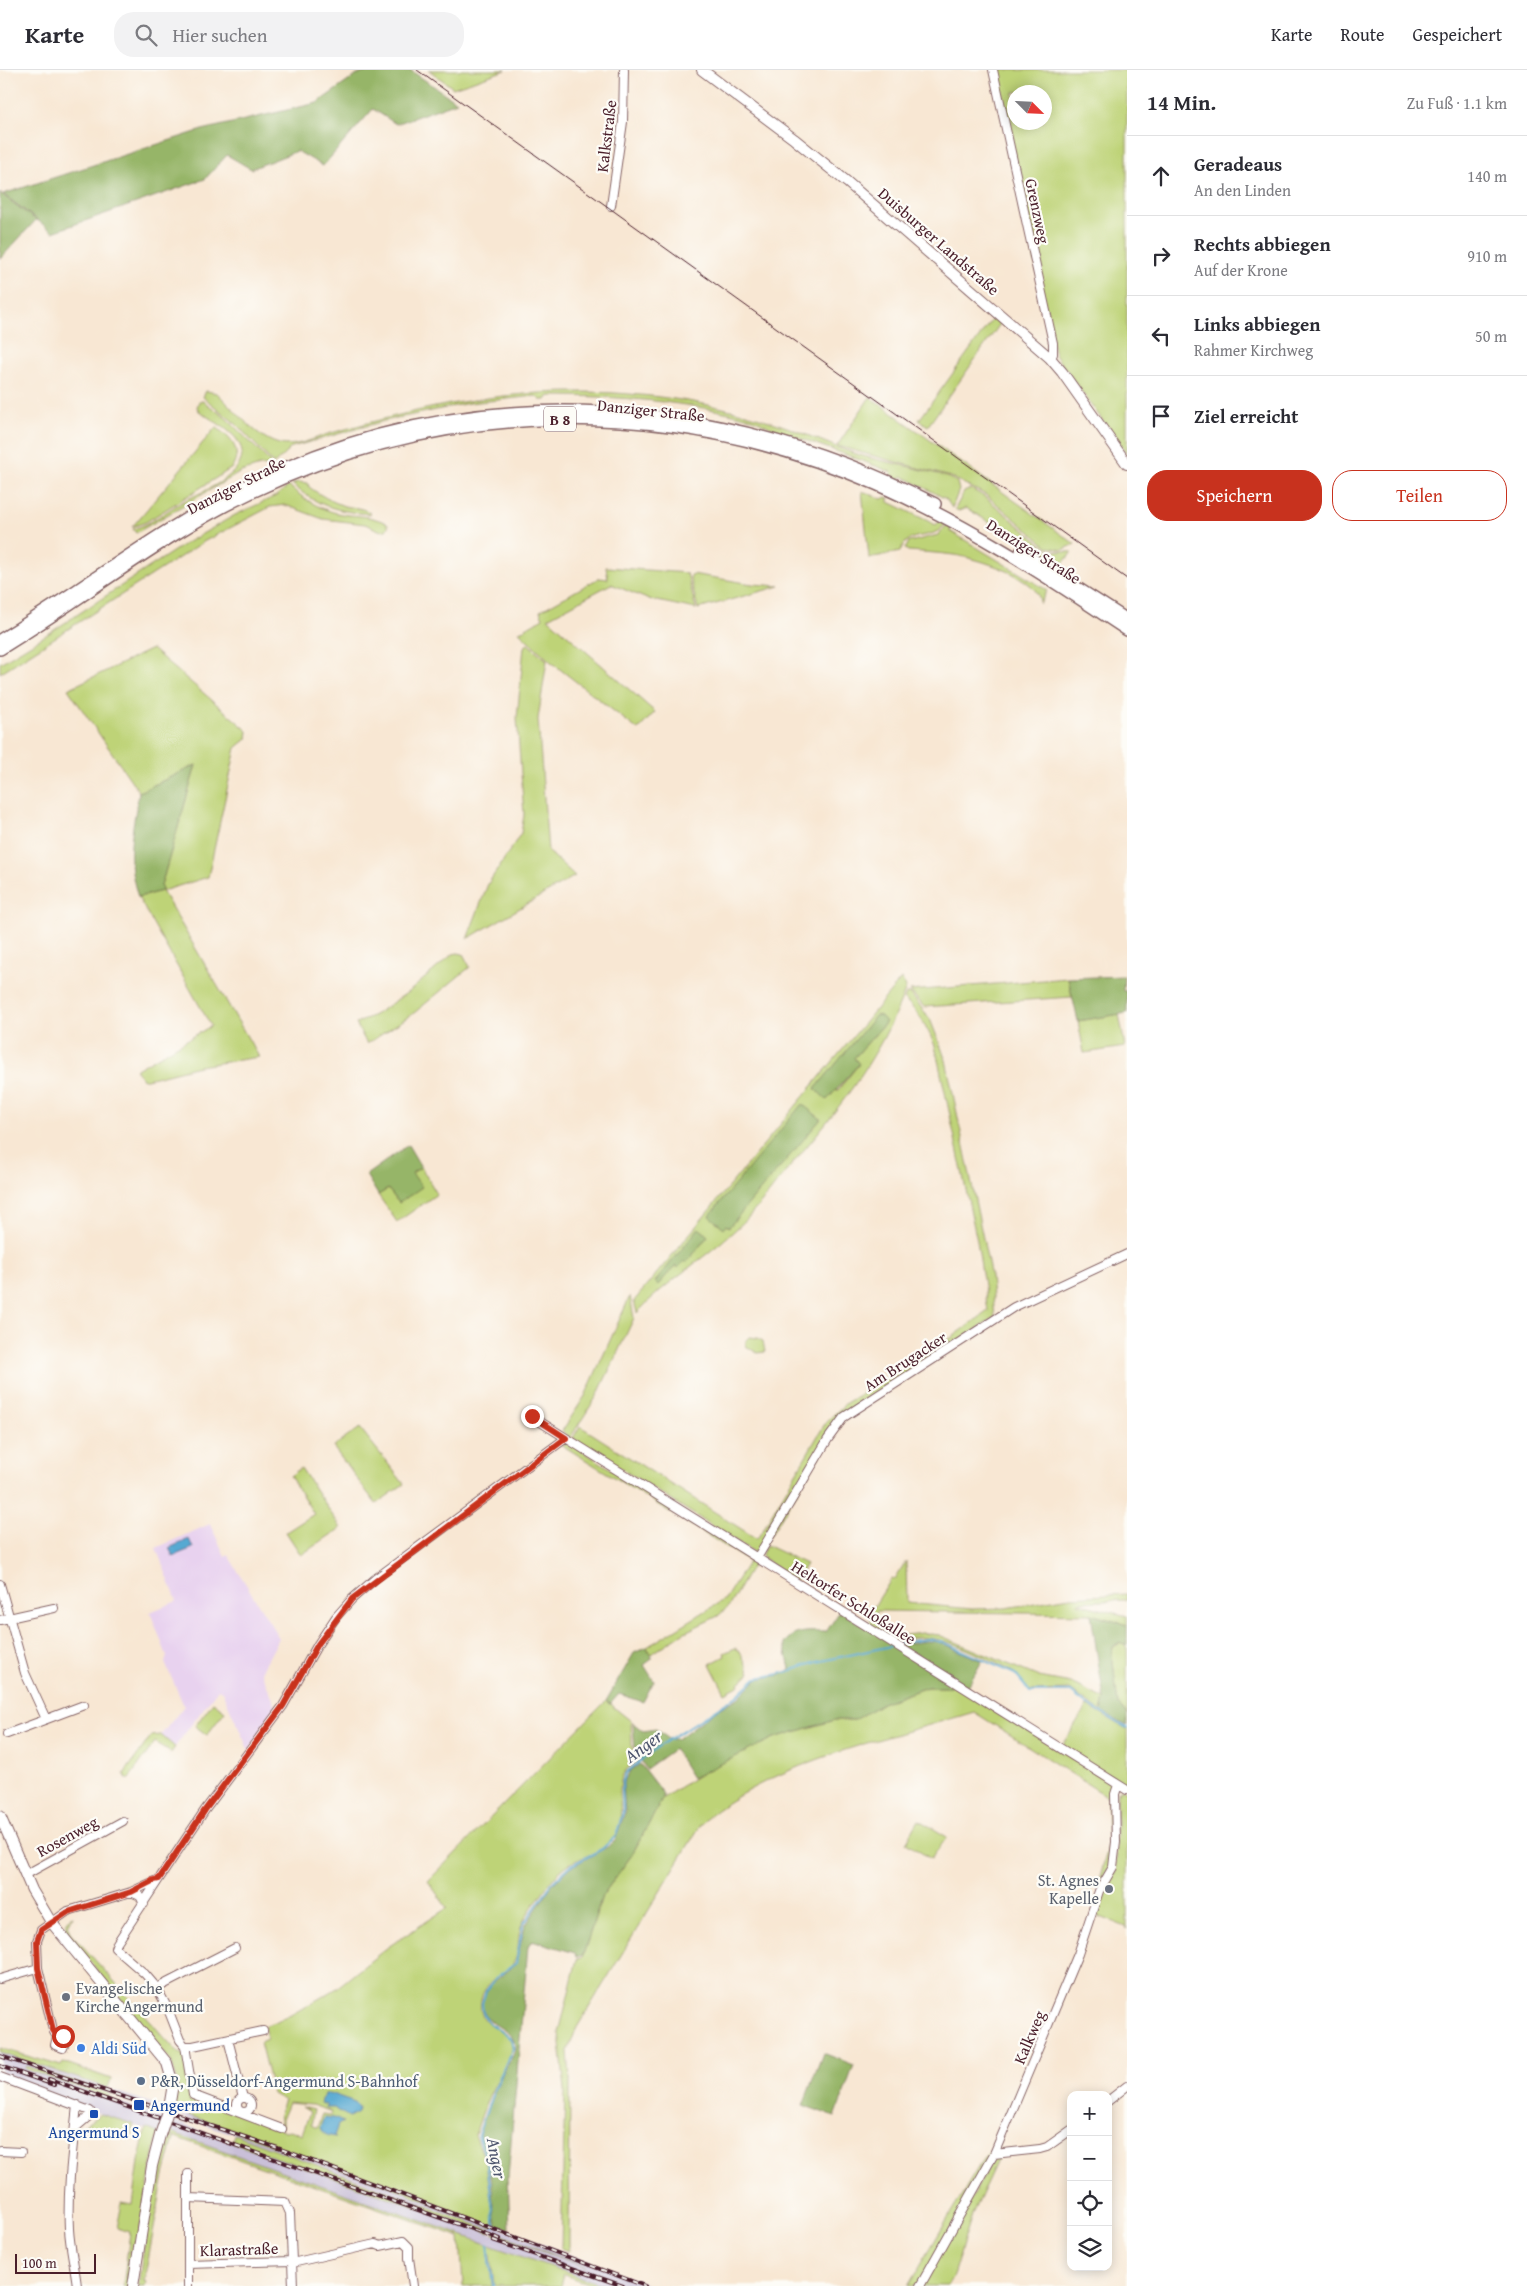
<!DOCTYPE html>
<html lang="de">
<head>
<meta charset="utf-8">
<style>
	:root { --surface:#fff; --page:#f2f2f3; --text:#2b2b33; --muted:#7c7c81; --line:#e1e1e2; --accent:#c8321e }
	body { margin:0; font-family:"Gentium Book Plus",serif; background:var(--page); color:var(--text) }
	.controls { position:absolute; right:15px; bottom:15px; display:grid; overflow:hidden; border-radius:10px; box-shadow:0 2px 12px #0003 }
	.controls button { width:45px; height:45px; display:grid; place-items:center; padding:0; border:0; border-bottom:1px solid var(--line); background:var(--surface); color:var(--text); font:25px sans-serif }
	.compass { position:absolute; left:1007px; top:15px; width:45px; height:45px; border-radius:50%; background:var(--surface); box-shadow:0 2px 12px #0003; rotate:114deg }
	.scale { position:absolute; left:15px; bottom:12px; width:81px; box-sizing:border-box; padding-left:5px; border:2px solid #4a1f2b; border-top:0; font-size:14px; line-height:18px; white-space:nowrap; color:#4a1f2b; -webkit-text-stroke:4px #fdfcf7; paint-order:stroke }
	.stop { position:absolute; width:15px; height:15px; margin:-11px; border:4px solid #c8321e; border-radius:50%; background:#fff }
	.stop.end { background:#c8321e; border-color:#fff; box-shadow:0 1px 5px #0008 }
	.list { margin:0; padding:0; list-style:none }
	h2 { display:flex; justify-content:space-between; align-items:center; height:65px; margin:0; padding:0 20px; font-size:21px }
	h2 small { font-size:16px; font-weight:400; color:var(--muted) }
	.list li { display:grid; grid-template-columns:32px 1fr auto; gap:15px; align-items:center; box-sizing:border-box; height:80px; padding:0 20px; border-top:1px solid var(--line) }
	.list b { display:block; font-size:19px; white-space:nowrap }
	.list p { margin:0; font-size:16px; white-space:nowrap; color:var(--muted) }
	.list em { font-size:16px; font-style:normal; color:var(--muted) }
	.actions { display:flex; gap:10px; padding:15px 20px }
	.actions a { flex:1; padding:11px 0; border:1px solid var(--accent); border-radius:20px; text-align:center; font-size:18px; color:var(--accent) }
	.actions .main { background:var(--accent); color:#fff }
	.icon { flex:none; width:28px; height:28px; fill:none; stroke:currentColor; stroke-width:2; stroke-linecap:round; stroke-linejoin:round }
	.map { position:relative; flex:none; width:1127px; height:2216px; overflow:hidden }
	header { display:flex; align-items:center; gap:30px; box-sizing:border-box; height:70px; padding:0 25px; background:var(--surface); border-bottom:1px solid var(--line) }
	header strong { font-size:24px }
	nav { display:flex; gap:28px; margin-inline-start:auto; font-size:18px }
	.search { width:350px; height:45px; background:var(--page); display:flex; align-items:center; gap:12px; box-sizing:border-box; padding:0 18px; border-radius:20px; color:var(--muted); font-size:19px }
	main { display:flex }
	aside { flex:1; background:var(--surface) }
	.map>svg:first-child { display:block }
	.built { fill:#e8d2ef }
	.industrial { fill:#c9bfd8; fill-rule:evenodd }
	.green { fill:#bed377; stroke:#847951; fill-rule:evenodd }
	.forest { fill:#96b568; stroke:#706a4a }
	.water { fill:#57a9d2; stroke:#50647e }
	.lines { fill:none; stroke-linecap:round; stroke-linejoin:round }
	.stream { stroke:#57a9d2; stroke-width:2 }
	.minor-casing { stroke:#876566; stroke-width:10 }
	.major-casing { stroke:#876566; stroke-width:12 }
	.highway-casing { stroke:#876566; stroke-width:14 }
	.minor { stroke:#fff; stroke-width:8 }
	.major { stroke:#fff; stroke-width:10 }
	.highway { stroke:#fff; stroke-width:11 }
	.tram { stroke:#4a1f2b; stroke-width:1 }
	.rail-casing { stroke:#4a1f2b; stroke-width:4 }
	.rail { stroke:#fdfcf7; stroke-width:2; stroke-dasharray:5.5; stroke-linecap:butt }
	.major-bridge-casing { stroke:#876566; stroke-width:12; stroke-linecap:butt }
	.major-bridge { stroke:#fff; stroke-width:10 }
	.route { stroke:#c8321e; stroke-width:6 }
	.worship-dot { fill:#6b7280; stroke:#fdfcf7; stroke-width:2 }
	.shop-dot { fill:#3f7fe0; stroke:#fdfcf7; stroke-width:2 }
	.service-dot { fill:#5c6f8a; stroke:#fdfcf7; stroke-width:2 }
	.transit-dot { fill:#1a4fb4; stroke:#fdfcf7; stroke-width:2 }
	.labels { text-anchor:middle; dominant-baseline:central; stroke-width:4.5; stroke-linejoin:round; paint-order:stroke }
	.shield { fill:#fdfcf7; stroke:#806168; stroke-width:1 }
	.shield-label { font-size:15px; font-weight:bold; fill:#4a1f2b }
	.street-label { font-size:16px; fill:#4a1f2b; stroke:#fdfcf7 }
	.worship-label { font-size:16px; fill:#5b616d; stroke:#fdfcf7; text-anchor:end }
	.shop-label { font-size:16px; fill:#366cbe; stroke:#fdfcf7; text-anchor:start }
	.service-label { font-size:16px; fill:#4e5e75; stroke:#fdfcf7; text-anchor:start }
	.transit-label { font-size:16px; fill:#164399; stroke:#fdfcf7; text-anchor:start }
	.water-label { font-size:18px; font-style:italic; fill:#4f566e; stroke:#fdfcf7 }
</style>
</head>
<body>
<header>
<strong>Karte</strong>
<div class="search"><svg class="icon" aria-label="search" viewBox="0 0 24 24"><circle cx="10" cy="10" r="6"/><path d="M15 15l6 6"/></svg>Hier suchen</div>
<nav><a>Karte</a><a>Route</a><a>Gespeichert</a></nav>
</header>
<main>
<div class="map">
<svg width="1127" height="2216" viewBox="0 0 1127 2216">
	<rect width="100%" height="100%" fill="#fdfcf7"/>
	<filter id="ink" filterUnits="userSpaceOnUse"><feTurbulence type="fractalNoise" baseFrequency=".02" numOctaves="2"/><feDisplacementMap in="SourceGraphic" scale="10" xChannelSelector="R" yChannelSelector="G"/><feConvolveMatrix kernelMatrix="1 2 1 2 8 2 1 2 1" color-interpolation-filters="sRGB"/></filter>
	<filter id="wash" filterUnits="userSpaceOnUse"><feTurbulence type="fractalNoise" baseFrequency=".0096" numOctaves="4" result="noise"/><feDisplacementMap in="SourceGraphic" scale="20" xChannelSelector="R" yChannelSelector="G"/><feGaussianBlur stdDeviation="1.12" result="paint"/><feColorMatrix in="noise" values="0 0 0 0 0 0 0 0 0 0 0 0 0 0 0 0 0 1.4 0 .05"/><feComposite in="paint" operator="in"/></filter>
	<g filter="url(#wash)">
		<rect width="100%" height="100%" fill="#f8e7d3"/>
		<path class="built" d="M210 1454 225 1486 228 1485 279 1568 261 1602 278 1641 249 1681 222 1621 218 1619 175 1677 161 1665 184 1636 165 1593 167 1586 150 1542 177 1531 156 1478Z"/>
		<path class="industrial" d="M0 1983 236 2061 384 2114 652 2216H605L165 2060 156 2063 106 2046 0 2006ZM27 1996 234 2064 363 2111 586 2197 26 1999Z"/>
		<path class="green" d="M429 0H506L453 18Z
			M994 0H1127V384L1055 285ZM1014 22H1044V52H1014Z
			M993 248 1000 254 928 356 919 350Z
			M206 321 217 323C233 338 255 366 276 373 293 379 312 369 328 364 398 344 467 327 540 323 614 319 695 327 766 350 796 359 824 373 853 383 885 393 919 397 950 408L957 412 959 420 952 438 946 429 902 406 899 410 893 407 891 402C856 388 820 375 784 363 773 360 764 353 753 349 687 331 618 326 549 326L546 330H540L536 326 469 333 384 351 292 377 274 394 236 354 203 327Z
			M870 327 1075 474 1063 480 1048 477 986 425 951 407 837 376Z
			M199 331H203L226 348 273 395 260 396 241 402 136 463 133 459C152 454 167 440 184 431 205 420 263 399 234 366 224 356 210 349 199 341L197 337Z
			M216 357C231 369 243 379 232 398L146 452 132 457Z
			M298 412 308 413 309 417C320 425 331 431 344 436 353 438 364 437 371 444 339 442 316 436 292 414Z
			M289 416C306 431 325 443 349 445 363 446 375 447 388 454V457L386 460 381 461 365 454 323 449 285 435 270 437 205 471 0 603V593L51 562 183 475 235 445 276 426Z
			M971 419 985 427 1047 479 1054 481 1072 482 1061 496 966 438 959 441 955 439 964 422Z
			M862 421 882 429 886 427 889 428V432L936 455 940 450 946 453C932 474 909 457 900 482L869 488Z
			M948 454 952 456 950 461 1047 520 1040 534C1042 507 976 488 954 485 939 483 923 482 908 481L905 479 909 472 938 465Z
			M606 497 687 503 696 539 647 529 611 514 548 548 655 642 638 660 552 593 519 562 543 548 540 541 599 508 608 509Z
			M692 504 752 514 780 516 698 539 690 508Z
			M528 574 547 590 538 649 548 781 575 806 467 869 488 814 521 763 524 745 517 648 524 577Z
			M152 579 248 661 247 669 236 678 208 807 162 821 259 987 199 996 147 1009H143L135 1000 211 956 138 827 162 821 161 816 196 695 139 722 68 619Z
			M458 883 463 884 470 897 414 943 367 974 356 954 376 944 411 920 453 884Z
			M1068 908 1072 927 924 937 910 921Z
			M901 909 906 918C880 989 836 1042 788 1099 771 1120 754 1144 733 1162 703 1190 665 1212 637 1243L634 1231ZM877 945 886 952 854 988 859 994 838 1020 815 1019ZM802 1035 820 1049 728 1157 726 1155ZM699 1158 707 1167 686 1193 684 1191 675 1195 658 1215Z
			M906 924H911L930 949 946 990 991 1207 995 1247 844 1347 761 1480 755 1483 573 1368 580 1356 757 1469 826 1352 846 1333 954 1266 988 1241 977 1171 935 976C927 957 919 943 904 929Z
			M1119 944 1125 977 1084 983 1078 951Z
			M421 1097 437 1124 397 1152 378 1125 388 1119 398 1132 412 1103Z
			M630 1226 634 1248 597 1326 570 1368 562 1361 585 1326Z
			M749 1267 757 1268 763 1271 765 1282 757 1283 746 1276V1270Z
			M360 1358 404 1414 376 1434 333 1377Z
			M570 1373 752 1489 750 1491H755L729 1536 718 1546 683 1563 650 1585 647 1577 725 1529 749 1491 560 1374Z
			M301 1398 341 1458 301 1485 286 1462 314 1444 290 1406Z
			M766 1475 806 1494 796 1511 761 1486Z
			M906 1491 907 1533 972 1539 1006 1538 1070 1527 1127 1524V1530L1079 1532 1078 1533 1127 1546V1555L1091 1544 877 1541 873 1549 899 1566 922 1563 939 1565 1039 1607 1071 1613 1104 1629 1101 1642 1070 1620 1029 1621 1016 1604 1008 1599C976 1584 932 1556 896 1573L868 1556 872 1549 868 1546 892 1508 895 1509Z
			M1121 1573 1127 1576V1645L1118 1635 1112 1584 1113 1577Z
			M735 1578 740 1581 750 1603 739 1613 740 1615 725 1623 710 1594 725 1586 724 1583Z
			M952 1611 1111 1712 1114 1717 1113 1791 1097 1817 1107 1781 1108 1727 974 1642C895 1666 798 1687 729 1732 718 1739 707 1746 700 1756L576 1959 568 1981 570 2010 569 2181 561 2178 565 2020 559 1963 577 1889 582 1888 602 1826 631 1786 663 1728 705 1701 774 1668 835 1650H855L882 1633 927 1617H949Z
			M606 1631 631 1651 632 1677 637 1691C630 1696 622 1702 621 1711 617 1731 627 1752 612 1770 601 1782 582 1787 569 1794 558 1801 548 1814 541 1825 534 1834 525 1846 521 1857 517 1868 520 1884 513 1894 502 1906 484 1912 481 1930 476 1960 508 1956 512 1974 514 1985 494 2014 489 2026 484 2038 479 2052 475 2065L486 2092 494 2150 493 2157 384 2114 174 2040 178 2012 171 1991 66 1862C65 1855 66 1849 73 1846L68 1856 70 1862 173 1977 181 1984 187 1983 192 2026 285 2061 290 2060 302 2064 310 2042 302 2037 314 2040 311 2055 317 2058 322 2044 331 2045 332 2042 312 2035 288 2033 282 2047V2057H281L279 2044 284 2030 273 2024 260 1972 267 1969 264 1956 289 1946 334 1920 388 1877 447 1838 428 1811Z
			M213 1632 225 1641 207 1665 195 1656Z
			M1087 1636 1127 1659V1719L1061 1678Z
			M161 1665 175 1677 171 1683 155 1672 128 1710 124 1704 151 1666Z
			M1120 1719 1127 1722V1859L1126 1857 1093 1844 1111 1803 1116 1804 1117 1724Z
			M919 1750 947 1767 931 1789 906 1773Z
			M0 1978 61 1996 63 1993 69 1994 111 2009 108 2018 0 1983Z
			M26 1996 118 2026 110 2024 109 2027 116 2031 25 1999Z
			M100 2044 134 2054 131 2065 81 2060V2058Z
			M146 2058 158 2063 129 2216H123L130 2162 117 2158 122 2133 133 2135 140 2084Z
			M165 2060 605 2216H595L564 2205 561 2216H494L491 2185 489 2184 492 2216H463L460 2167 175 2067 164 2063Z
			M234 2064 491 2160 490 2163 232 2072Z
			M165 2065 174 2068 164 2105 144 2211 146 2212 145 2216H138L156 2100Z
			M991 2080 993 2082 919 2216H908L983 2089Z
			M1000 2084 973 2142 953 2206 947 2216H921L993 2090Z
			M495 2162 586 2197 494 2164Z"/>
		<path class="forest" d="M371 0H410L457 32 396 54 373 39 323 96 297 81 251 99 227 85 205 109 53 162 3 124 202 60 317 33 357 5Z
			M0 123 36 150 0 189Z
			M196 695 161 816 162 821 138 827C125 786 132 762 139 722Z
			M1124 906 1123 921H1127V943L1078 951 1068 908Z
			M876 945 881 946 886 952 854 988 859 994 827 1030 815 1019Z
			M802 1034 821 1049 729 1157 726 1155 724 1158 709 1146Z
			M408 1075 421 1097 412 1103 422 1117 399 1133 388 1119 378 1125 366 1105Z
			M699 1158 708 1166 686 1193 684 1191 678 1198 675 1196 658 1215 655 1212Z
			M840 1541 952 1611 949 1617H927L882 1633 855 1650H835L774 1668 692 1708 674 1679 646 1699 635 1680 633 1653 643 1661 656 1659 669 1669H677L687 1662 715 1641 738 1628 757 1609 781 1605 790 1599 784 1574C793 1559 811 1562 826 1562Z
			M1091 1544 1127 1555V1576C1121 1573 1118 1572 1113 1577L1112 1584 1118 1635 1127 1645V1656L1101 1642 1104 1629Z
			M926 1571 939 1572 982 1591 967 1618 899 1575Z
			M647 1577 652 1589 644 1595 654 1611 643 1632 619 1624 610 1634 606 1631 634 1583Z
			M640 1694 663 1724V1728L631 1786 602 1826 583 1885 577 1887 575 1883 532 1870 528 1876 508 2107 510 2159 497 2156C491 2136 494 2113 488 2092 485 2082 477 2071 480 2060 484 2044 494 2022 501 2007 505 1997 515 1987 515 1976 515 1955 469 1955 486 1922 493 1909 507 1904 516 1893L525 1856 553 1814 571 1797 609 1776 615 1771 625 1742 623 1713 630 1701Z
			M823 1983 854 1995 835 2047 803 2035Z"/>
		<path class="water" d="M189 1469 193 1478 173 1486 169 1478Z
			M329 2023 355 2032 359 2037 358 2042 349 2047 334 2038H326V2035L321 2033 324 2024Z
			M324 2047 334 2048 343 2052 338 2055 334 2066 336 2067C329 2066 323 2065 320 2058Z"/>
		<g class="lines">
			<path class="stream" d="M898 1573 928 1569 945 1573 1015 1604 1030 1622H1071L1086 1634 1127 1658
				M495 2157 487 2091 478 2065 493 2022 513 1978 511 1969 489 1953 483 1943 482 1933 486 1921 497 1907 516 1893 523 1855 553 1812 570 1796 602 1779 616 1766 623 1742 622 1713 626 1703 656 1678 737 1626 756 1608 780 1604 817 1592 891 1576
				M488 2174 493 2216"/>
		</g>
	</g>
	<g filter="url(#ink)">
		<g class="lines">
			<defs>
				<path id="minor" d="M993 0 1053 273V284L1050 288
					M611 136 623 52 624 0
					M531 1346 1127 1720
					M757 1488 828 1369 844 1347 1014 1237 1127 1184
					M0 1514 25 1603 46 1649
					M0 1550 54 1538
					M7 1664 84 1635
					M25 1805 123 1751
					M159 1809 117 1873 115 1878 145 1904 157 1918 168 1939 180 1970 185 1976 193 2025 282 2059
					M131 1822 140 1826 144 1834
					M0 1909 38 1898
					M157 1918 235 1878
					M57 1967 55 1975 63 1978 66 1970 63 1966 57 1967 53 1960 38 1898 37 1871 41 1860 68 1841 131 1822 159 1809 205 1740 283 1636 318 1574 336 1547 352 1529 375 1509 566 1368
					M228 1969 243 2028
					M185 1976H193L263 1961
					M0 2007 90 2041 88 2047 75 2058
					M237 2035a7 7 0 1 1 14 0a7 7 0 1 1-14 0Z
					M1108 2031 1127 2016
					M77 2035C73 2077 67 2117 69 2159 70 2178 75 2197 77 2216
					M0 2081 21 2082
					M994 2084 1040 2079 1047 2077 1071 2060
					M188 2104V2216
					M188 2128 285 2132 290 2143 293 2216
					M292 2193 375 2174 380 2176 403 2171 409 2177V2188L413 2216
					M188 2194 292 2191
					M920 2216 994 2084 1078 1884 1099 1821 1113 1797 1116 1772 1115 1724 1118 1715"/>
				<path id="major" d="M702 0 794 69 847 112 1050 288 1062 302 1127 394
					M0 1746 32 1820 51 1852 167 1993 173 2014 169 2038
					M133 2216 152 2096 160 2065"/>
				<path id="highway" d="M1021 482 1127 550
					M0 570C78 523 150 466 231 424 456 304 712 320 935 434
					M0 579C84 528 163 464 252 422 452 326 674 327 876 414 965 453 1047 506 1127 560"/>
			</defs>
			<use href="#minor" class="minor-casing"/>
			<use href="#major" class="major-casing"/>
			<use href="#highway" class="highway-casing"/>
			<use href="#minor" class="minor"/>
			<use href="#major" class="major"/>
			<use href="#highway" class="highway"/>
			<path class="tram" d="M417 0 1127 509"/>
			<defs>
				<path id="rail" d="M0 1986 278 2078 645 2216
					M0 1996 54 2015
					M49 2009 500 2169
					M493 2170 623 2216"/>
			</defs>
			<use href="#rail" class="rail-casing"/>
			<use href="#rail" class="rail"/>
			<defs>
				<path id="major-bridge" d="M160 2065 169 2038"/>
			</defs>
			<use href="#major-bridge" class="major-bridge-casing"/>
			<use href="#major-bridge" class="major-bridge"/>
		</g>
	</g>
	<g class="lines" filter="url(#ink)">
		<path class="route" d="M63 1966H57L53 1960 38 1898 37 1871 41 1860 68 1842 131 1822 154 1810 159 1809 205 1740 283 1636 318 1574 352 1529 566 1368 532 1346"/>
	</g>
	<g class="worship-dot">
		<circle cx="1109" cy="1819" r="5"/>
		<circle cx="66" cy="1927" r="5"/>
	</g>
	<circle class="shop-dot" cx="81" cy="1978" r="5"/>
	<circle class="service-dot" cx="141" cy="2011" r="5"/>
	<g class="transit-dot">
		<rect x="133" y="2029" width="12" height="12" rx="2.5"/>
		<rect x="89" y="2039" width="10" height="10" rx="2.5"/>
	</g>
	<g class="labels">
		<rect class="shield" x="544" y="336.5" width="32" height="25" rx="4"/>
		<g class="shield-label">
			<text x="560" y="349">B 8</text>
		</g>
		<g class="street-label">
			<text transform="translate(606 66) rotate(-83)">Kalkstraße</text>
			<text transform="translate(1038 141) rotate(78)">Grenzweg</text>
			<text transform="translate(939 171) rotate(41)">Duisburger Landstraße</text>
			<text transform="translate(651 340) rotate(6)">Danziger Straße</text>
			<text transform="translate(236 415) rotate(-27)">Danziger Straße</text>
			<text transform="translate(1034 481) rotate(32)">Danziger Straße</text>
			<text transform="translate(905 1291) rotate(-33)">Am Brugacker</text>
			<text transform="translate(854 1532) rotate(32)">Heltorfer Schloßallee</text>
			<text transform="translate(67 1766) rotate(-29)">Rosenweg</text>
			<text transform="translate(1029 1967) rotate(-67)">Kalkweg</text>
			<text transform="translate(239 2179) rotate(-2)">Klarastraße</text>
		</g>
		<g class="worship-label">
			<text x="1099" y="1810">St. Agnes<tspan x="1099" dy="18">Kapelle</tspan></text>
			<text x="76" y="1918" text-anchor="start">Evangelische<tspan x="76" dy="18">Kirche Angermund</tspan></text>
		</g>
		<g class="shop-label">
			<text x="91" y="1978">Aldi Süd</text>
		</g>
		<g class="service-label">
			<text x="151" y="2011">P&amp;R, Düsseldorf-Angermund S-Bahnhof</text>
		</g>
		<g class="transit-label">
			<text x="150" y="2035">Angermund</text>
			<text x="94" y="2062" text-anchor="middle">Angermund S</text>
		</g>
		<g class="water-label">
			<text transform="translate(643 1676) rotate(-36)">Anger</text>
			<text transform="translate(497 2088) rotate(79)">Anger</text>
		</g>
	</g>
</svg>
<div class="controls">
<button>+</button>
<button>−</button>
<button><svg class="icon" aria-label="locate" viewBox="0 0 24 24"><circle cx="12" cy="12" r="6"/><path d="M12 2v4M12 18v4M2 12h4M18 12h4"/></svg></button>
<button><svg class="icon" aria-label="layers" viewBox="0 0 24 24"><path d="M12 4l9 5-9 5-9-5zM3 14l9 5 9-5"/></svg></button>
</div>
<svg class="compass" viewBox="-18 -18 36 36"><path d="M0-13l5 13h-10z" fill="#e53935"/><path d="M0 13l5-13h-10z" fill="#7c7c81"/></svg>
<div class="scale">100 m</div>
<div class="stop" style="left:63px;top:1966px"></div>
<div class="stop end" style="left:532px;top:1346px"></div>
</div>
<aside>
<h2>14 Min.<small>Zu Fuß · 1.1 km</small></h2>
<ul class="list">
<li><svg class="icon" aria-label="ahead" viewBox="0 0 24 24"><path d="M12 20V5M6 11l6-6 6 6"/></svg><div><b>Geradeaus</b><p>An den Linden</p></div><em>140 m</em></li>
<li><svg class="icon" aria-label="right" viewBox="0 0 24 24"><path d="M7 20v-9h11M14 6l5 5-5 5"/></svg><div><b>Rechts abbiegen</b><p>Auf der Krone</p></div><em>910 m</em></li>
<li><svg class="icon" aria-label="left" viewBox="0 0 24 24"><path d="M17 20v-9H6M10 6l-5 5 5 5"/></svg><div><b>Links abbiegen</b><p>Rahmer Kirchweg</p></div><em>50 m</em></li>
<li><svg class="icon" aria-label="arrive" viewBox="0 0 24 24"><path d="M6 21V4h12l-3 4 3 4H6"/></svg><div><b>Ziel erreicht</b></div></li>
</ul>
<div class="actions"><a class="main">Speichern</a><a>Teilen</a></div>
</aside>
</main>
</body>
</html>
